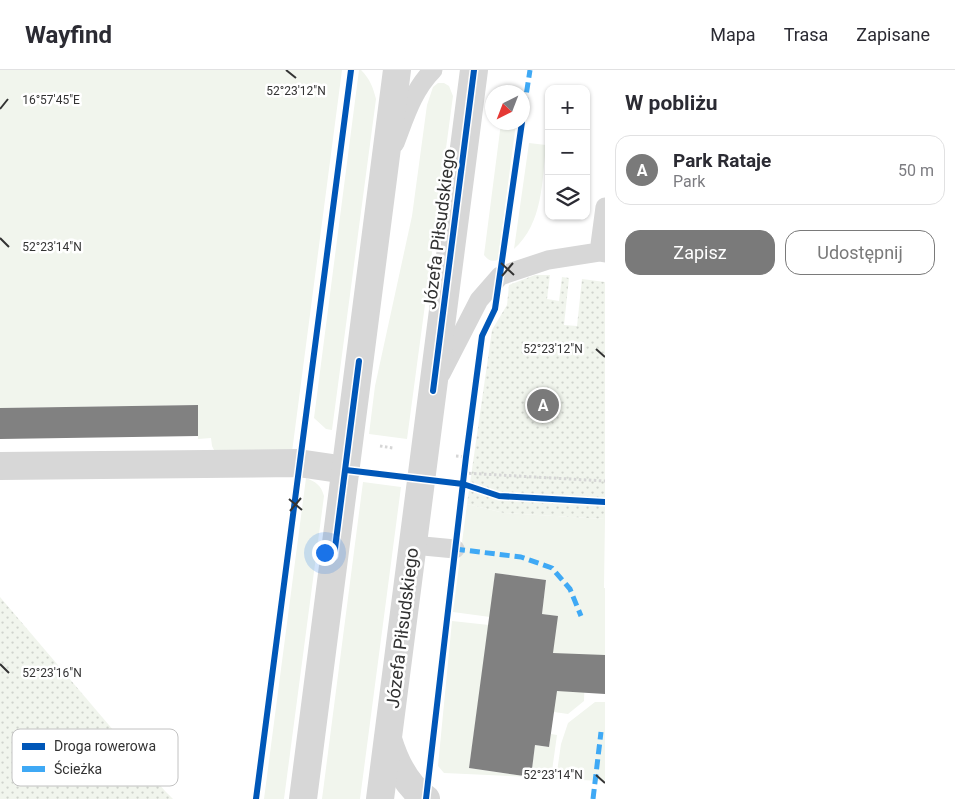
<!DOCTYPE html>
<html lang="pl">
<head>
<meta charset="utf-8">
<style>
	:root { --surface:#fff; --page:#f2f2f3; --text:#2b2b33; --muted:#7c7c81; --line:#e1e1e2; --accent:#7a7a7a }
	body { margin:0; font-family:Roboto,sans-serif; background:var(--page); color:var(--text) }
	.controls { position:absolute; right:15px; top:15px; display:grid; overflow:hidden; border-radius:10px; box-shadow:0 1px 4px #0004 }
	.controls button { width:45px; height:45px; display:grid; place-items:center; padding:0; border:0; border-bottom:1px solid var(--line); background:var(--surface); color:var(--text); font:25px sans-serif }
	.compass { position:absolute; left:485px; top:15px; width:45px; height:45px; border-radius:50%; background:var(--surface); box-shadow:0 1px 4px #0004; rotate:222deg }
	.you { position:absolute; left:324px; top:482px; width:18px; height:18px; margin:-12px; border:4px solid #fff; border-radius:50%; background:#1a73e8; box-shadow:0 0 0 8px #1a73e833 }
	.badge { display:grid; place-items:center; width:32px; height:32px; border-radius:50%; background:var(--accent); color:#fff; font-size:16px; font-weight:700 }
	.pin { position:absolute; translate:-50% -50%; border:2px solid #fff; box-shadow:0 1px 5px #0006 }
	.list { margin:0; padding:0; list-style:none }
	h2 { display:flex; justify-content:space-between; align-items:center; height:65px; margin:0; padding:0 20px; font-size:21px }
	h2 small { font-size:16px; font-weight:400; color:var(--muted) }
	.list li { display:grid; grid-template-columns:32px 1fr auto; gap:15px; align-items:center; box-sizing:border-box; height:70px; margin:0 10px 10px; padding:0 10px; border:1px solid var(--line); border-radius:15px }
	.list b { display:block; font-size:19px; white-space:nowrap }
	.list p { margin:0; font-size:16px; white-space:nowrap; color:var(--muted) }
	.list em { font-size:16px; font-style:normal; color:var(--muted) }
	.actions { display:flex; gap:10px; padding:15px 20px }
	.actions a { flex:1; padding:11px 0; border:1px solid var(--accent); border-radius:15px; text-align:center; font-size:18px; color:var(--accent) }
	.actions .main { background:var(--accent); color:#fff }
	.icon { flex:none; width:28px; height:28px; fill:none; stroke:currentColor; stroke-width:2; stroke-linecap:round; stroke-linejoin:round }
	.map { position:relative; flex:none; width:605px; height:729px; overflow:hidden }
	header { display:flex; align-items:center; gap:30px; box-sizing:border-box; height:70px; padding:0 25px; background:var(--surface); border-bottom:1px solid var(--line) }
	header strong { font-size:24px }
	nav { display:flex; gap:28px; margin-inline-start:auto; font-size:18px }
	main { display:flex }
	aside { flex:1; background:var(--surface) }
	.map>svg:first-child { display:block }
	.green { fill:#f1f5ed }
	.park { fill:url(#park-dots) }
	.building { fill:#818181 }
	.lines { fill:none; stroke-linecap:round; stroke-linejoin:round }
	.path { stroke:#d6d6d6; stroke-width:3; stroke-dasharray:2.5 2.5; stroke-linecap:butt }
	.service { stroke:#d7d7d7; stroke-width:19 }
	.minor { stroke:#d7d7d7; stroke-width:28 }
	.tertiary { stroke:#d7d7d7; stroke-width:28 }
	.quiet { stroke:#3fa9f5; stroke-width:5; stroke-dasharray:10 5; stroke-linecap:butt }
	.cycleway-casing { stroke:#fff; stroke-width:9 }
	.cycleway { stroke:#0057b8; stroke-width:6 }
	.ticks { fill:none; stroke:#333; stroke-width:2 }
	.labels { text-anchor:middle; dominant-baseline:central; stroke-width:5; stroke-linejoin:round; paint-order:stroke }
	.street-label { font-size:18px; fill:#333; stroke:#fff }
	.key { fill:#fff; stroke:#c2c2c2; stroke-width:1 }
	.key-label { font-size:14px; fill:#333 }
	.ticks-label { font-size:12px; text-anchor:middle; fill:#333; stroke:#fff; stroke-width:5; stroke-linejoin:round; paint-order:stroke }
</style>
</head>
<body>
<header>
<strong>Wayfind</strong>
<nav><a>Mapa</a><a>Trasa</a><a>Zapisane</a></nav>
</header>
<main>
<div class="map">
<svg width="605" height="729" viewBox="0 0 605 729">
	<defs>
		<pattern id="park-dots" width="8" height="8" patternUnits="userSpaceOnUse" patternTransform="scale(1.25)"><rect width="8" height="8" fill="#f1f5ed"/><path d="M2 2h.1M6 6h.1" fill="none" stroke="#cfd2cc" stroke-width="1.8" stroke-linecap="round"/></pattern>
	</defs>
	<rect width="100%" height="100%" fill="#fff"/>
	<path class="green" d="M0 0H342L292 382 214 380 212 376 211 368 198 369 197 335 0 338Z
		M359 0H361C370 9 373 17 376 29L332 360 326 359 314 348Z
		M438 13H444L449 16 453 26 407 369 369 364 375 316 412 146 427 35 433 17Z
		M501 53H516L498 190C491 192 488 190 484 185Z
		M529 73 546 75C542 112 543 153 514 179Z
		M306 408C316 412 321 415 324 426L284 729H264Z
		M363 412 401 417 360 729H322Z
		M467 434 504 443 605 449 604 518H605V585L585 602 584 631 568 644 554 642 541 637 557 546 542 544 546 510 495 503 490 547 453 542Z
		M452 551 489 555 469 698 531 707 444 703 438 696Z
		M595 632H605V711L556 709 561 674 568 653Z
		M551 664 557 665 551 708 531 706 535 675 549 677Z"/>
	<path class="park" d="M535 205H550L547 229 559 231 562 207 569 208 564 255 577 256 582 209 605 212V449L504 443 467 434 492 260 507 235 509 215Z
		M0 527 165 721 173 729H0Z"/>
	<path class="building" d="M198 335V366L0 369V338Z
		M495 503 546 510 542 544 558 546 553 583 605 585V624L557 621 549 677 535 675 531 707 469 698Z"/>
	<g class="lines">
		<path class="path" d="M380 376 393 378
			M456 386 466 387
			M464 403 605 411"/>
		<path class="service" d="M395 73C405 47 413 20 433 0
			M599 182 605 137
			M441 304 479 230 500 206 548 190 599 182 605 183
			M413 475 455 479"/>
		<path class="minor" d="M0 396 298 393 346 400
			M388 669C395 692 406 715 426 729"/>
		<path class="tertiary" d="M303 729 397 0
			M380 729 474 0"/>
		<path class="quiet" d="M522 52 530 0
			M455 479 521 487 552 498 570 519 581 546
			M593 729 601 662"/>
		<defs>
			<path id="cycleway" d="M433 321 474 0
				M346 400 463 414 499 426 605 432
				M334 486 359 291
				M256 729 351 0
				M426 729 466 387 482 266 495 239 522 52"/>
		</defs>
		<use href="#cycleway" class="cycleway-casing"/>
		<use href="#cycleway" class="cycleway"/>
	</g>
	<path class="ticks" d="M286 0 296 8M0 39 8 29M0 168 9 177M501 193 514 205M502 206 513 193M596 279 605 287M289 429 302 440M290 441 301 428M0 594 9 603M596 705 605 713"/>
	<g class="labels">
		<g class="street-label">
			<text transform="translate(439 159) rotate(-83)">Józefa Piłsudskiego</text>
			<text transform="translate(402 558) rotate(-83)">Józefa Piłsudskiego</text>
		</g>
	</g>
	<rect x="12" y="659" width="166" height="57" rx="8" class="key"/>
	<rect x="22" y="673" width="23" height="7" fill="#0057b8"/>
	<rect x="22" y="696" width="23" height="6" fill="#3fa9f5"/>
	<g class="key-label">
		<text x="54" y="681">Droga rowerowa</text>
		<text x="54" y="704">Ścieżka</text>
	</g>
	<g class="ticks-label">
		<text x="296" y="25">52°23'12"N</text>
		<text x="51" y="34">16°57'45"E</text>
		<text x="52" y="181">52°23'14"N</text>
		<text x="553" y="283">52°23'12"N</text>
		<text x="52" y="607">52°23'16"N</text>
		<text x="553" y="709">52°23'14"N</text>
	</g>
</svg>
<div class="controls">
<button>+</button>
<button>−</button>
<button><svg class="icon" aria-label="layers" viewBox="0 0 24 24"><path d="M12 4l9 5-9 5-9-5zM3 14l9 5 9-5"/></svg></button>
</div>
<svg class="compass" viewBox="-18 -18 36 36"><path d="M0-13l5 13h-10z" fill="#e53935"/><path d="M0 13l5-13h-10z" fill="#7c7c81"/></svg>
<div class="you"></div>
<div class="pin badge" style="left:543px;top:335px">A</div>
</div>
<aside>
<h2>W pobliżu<small></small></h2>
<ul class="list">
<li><span class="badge">A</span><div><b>Park Rataje</b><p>Park</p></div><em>50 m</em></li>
</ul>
<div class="actions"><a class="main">Zapisz</a><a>Udostępnij</a></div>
</aside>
</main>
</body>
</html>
